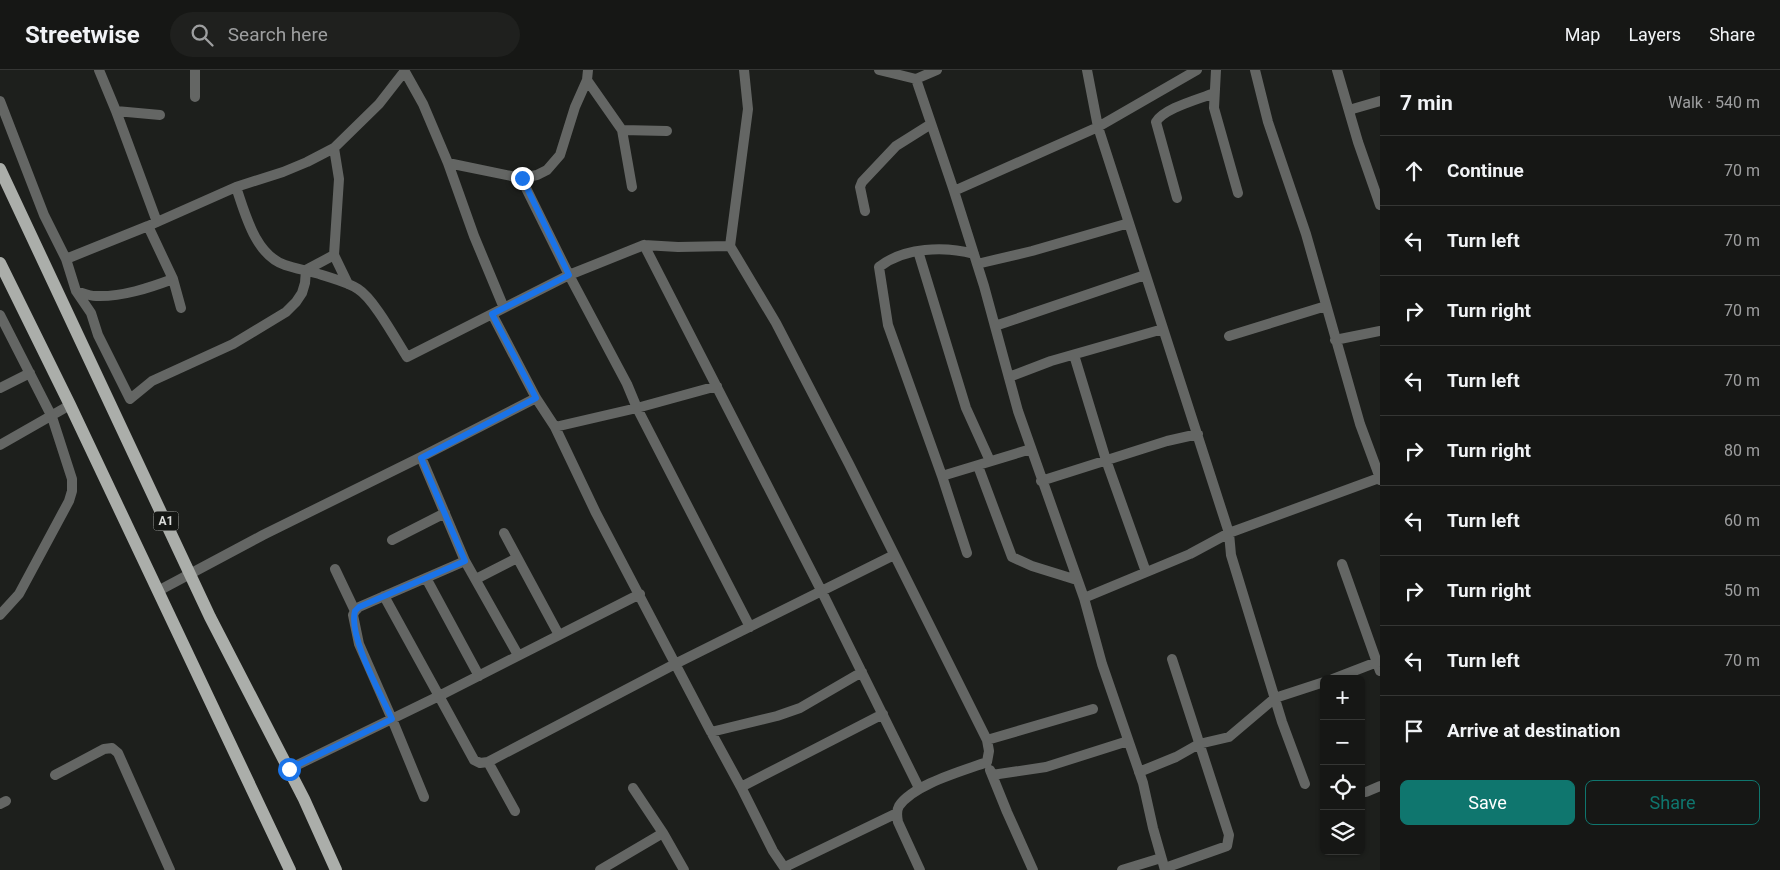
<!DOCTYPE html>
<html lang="en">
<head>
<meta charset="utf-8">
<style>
	:root { --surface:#161715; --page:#1f201e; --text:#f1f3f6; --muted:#9e9fa0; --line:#353634; --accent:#0f766e }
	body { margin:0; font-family:Roboto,sans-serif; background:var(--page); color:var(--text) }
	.controls { position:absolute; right:15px; bottom:15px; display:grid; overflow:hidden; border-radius:8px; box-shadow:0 1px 4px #0004 }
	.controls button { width:45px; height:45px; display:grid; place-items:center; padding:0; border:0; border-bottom:1px solid var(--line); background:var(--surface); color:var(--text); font:25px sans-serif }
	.stop { position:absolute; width:15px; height:15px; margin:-11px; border:4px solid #1a73e8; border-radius:50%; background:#fff }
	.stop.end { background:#1a73e8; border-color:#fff; box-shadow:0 1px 5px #0008 }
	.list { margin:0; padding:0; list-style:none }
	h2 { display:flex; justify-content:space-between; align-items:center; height:65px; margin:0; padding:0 20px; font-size:21px }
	h2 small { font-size:16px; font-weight:400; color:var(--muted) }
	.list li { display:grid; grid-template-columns:32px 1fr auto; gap:15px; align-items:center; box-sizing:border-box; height:70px; padding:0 20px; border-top:1px solid var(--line) }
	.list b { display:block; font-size:19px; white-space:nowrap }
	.list em { font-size:16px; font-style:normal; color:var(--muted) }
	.actions { display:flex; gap:10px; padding:15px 20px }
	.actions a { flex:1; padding:11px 0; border:1px solid var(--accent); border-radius:8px; text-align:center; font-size:18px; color:var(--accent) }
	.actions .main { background:var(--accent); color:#fff }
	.icon { flex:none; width:28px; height:28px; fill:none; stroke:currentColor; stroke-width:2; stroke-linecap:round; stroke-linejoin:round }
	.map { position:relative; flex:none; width:1380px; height:800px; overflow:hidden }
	header { display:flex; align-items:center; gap:30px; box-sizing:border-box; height:70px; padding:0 25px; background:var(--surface); border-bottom:1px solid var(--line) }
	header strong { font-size:24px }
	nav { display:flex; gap:28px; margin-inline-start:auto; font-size:18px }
	.search { width:350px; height:45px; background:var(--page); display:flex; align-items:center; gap:12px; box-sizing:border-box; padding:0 18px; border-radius:28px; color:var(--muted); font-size:19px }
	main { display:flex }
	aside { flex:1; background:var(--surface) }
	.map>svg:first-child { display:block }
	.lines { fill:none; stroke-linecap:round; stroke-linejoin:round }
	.street { stroke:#646664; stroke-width:10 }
	.primary { stroke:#abaeaa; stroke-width:12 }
	.route { stroke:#1a73e8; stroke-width:6 }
	.labels { text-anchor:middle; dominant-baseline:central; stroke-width:4.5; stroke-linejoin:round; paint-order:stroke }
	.shield { fill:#141613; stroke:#9fa19f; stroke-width:1 }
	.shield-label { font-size:12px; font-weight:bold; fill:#dbdddb }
</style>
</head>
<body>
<header>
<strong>Streetwise</strong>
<div class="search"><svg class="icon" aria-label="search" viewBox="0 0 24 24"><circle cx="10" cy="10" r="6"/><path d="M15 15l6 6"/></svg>Search here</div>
<nav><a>Map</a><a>Layers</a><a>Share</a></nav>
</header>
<main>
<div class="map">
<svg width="1380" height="800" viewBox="0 0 1380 800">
	<rect width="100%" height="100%" fill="#1d1f1c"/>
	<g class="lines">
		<path class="street" d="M99 0 116 41 157 152
			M195 0V27
			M404 0 423 34 448 93 521 108 569 205 627 314 637 338 750 557
			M879 0 916 9 954 121 1098 57 1197 0
			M1087 0 1098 57 1229 463 1231 485 1282 652 1305 714
			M1216 0 1214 38 1238 123
			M1255 0 1268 52 1306 164 1360 354 1380 408
			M1337 0 1358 72 1380 135
			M916 9 937 0
			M587 10 622 60 632 117
			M0 31 44 145 66 189 76 221 91 243 98 265 130 329 152 311 233 274 286 242 296 232 302 223 305 213 306 200 334 185
			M1349 40 1380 31
			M116 41 160 45
			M622 60 667 61
			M334 78 339 109 334 185 348 214
			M448 93 474 166 504 238
			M521 108 537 105 547 100 560 85 575 37 587 10 588 0
			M236 117C245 143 255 185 285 195 297 199 310 201 322 205 334 209 347 212 358 219 374 229 396 270 407 287L569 205 644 175 822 522 919 718
			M954 121 984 216 1018 341 1084 528 1102 594 1143 713 1153 758 1165 800
			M1177 128 1156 52C1164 38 1200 29 1214 23
			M865 141 860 117 862 112 896 76 931 54
			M148 156 173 209 181 238
			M644 175 678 177 730 176 776 253 849 394 987 670 989 681 987 692C963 701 914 714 899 736 896 741 897 747 898 752L920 800
			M730 176 748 39 744 0
			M918 181 966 338 990 391
			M66 189 148 156 236 117 283 102 307 92 334 78 379 34 404 2
			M977 194 1032 181 1129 153
			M76 221C83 223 89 226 96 226 122 227 149 218 173 209
			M492 244 536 328 555 357 596 443 711 662 741 717 773 781 786 800
			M0 245 52 347 72 409V421L69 431 19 524 0 545
			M995 256 1145 205
			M1229 266 1326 236
			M1335 270 1380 261
			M1074 285 1106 390 1146 502
			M1009 307 1051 291 1163 259
			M0 318 30 303
			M555 357 637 338 717 316
			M0 375 70 335
			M421 387 465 491 518 585
			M978 396 1012 487 1032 496 1077 510
			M942 406 1031 379
			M1041 411 1167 371 1198 364
			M504 463 559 565
			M392 470 445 443
			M967 483 942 406 888 255 879 197C904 177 945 176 974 184
			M1342 494 1380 601
			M335 499 355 541
			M426 508 479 606
			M476 509 517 488
			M158 521 263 465 421 387 536 328
			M640 524 439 626 474 690 480 693 488 692 675 594 894 485
			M1084 528 1190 484 1229 463 1379 408 1380 410
			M1333 609 1377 592
			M711 662 777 646 800 638 862 602
			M987 670 1093 639
			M488 692 515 741
			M289 699 439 626 384 526
			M990 700 1007 742 1033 800
			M1139 702 1176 687 1199 674 1229 667 1275 628 1324 612
			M55 705 104 679 112 678 118 683 170 800
			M992 705 1046 697 1128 671
			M741 717 883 644
			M633 718 663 763
			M1366 722 1380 716
			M424 727 392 649 359 574 353 545 355 541 359 537 465 491
			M0 734 6 731
			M785 797 897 743
			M1165 798 1227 776 1229 765 1172 589
			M600 800 663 763 684 800
			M1122 800 1161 788"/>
		<path class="primary" d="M0 99 210 547 304 729 336 800
			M0 193 70 335 290 800"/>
	</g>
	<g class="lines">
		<path class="route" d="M289 699 392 649C381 624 348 566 355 541L359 537 465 491 421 388 536 328 492 244 569 205 522 108"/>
	</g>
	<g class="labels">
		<rect class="shield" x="153.5" y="441.5" width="25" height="19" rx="4"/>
		<g class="shield-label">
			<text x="166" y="451">A1</text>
		</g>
	</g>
</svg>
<div class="controls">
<button>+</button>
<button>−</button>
<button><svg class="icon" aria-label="locate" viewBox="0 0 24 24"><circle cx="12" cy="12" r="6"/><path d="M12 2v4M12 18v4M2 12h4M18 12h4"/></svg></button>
<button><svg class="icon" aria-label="layers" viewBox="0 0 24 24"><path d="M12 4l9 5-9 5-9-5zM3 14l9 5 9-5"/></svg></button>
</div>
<div class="stop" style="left:289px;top:699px"></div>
<div class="stop end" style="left:522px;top:108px"></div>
</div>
<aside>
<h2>7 min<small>Walk · 540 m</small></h2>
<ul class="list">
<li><svg class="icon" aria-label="ahead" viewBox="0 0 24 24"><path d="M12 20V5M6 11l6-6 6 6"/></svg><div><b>Continue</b></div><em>70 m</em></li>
<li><svg class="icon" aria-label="left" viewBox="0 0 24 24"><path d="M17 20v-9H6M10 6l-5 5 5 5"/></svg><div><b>Turn left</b></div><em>70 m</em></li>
<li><svg class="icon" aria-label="right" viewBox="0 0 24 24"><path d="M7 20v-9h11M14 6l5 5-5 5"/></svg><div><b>Turn right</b></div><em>70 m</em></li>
<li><svg class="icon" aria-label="left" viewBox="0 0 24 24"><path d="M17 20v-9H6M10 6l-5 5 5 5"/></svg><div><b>Turn left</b></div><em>70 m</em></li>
<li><svg class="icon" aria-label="right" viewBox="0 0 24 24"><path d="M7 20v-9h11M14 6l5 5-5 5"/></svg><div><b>Turn right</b></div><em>80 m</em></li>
<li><svg class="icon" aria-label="left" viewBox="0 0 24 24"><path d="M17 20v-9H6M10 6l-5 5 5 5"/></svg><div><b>Turn left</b></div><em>60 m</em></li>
<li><svg class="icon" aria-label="right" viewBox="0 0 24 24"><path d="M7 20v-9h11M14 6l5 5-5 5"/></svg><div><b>Turn right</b></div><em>50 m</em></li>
<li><svg class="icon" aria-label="left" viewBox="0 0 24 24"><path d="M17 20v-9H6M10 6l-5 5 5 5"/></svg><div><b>Turn left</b></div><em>70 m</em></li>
<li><svg class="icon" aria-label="arrive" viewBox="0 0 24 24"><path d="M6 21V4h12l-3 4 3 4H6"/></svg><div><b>Arrive at destination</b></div></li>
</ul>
<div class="actions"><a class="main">Save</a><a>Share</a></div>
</aside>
</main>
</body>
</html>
